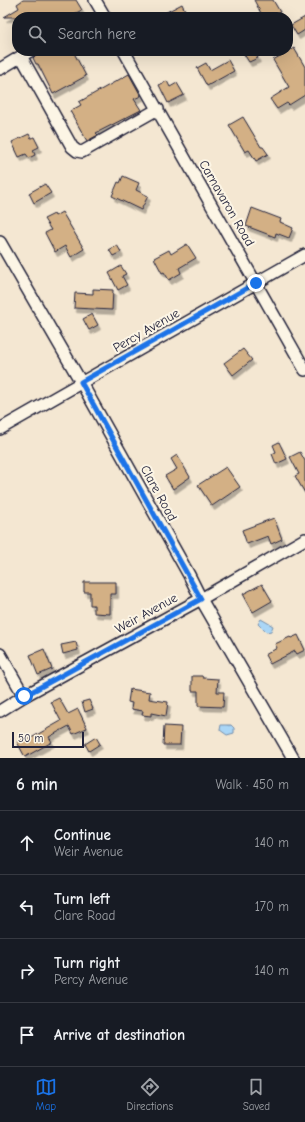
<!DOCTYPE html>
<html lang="en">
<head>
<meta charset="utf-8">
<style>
	:root { --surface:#171b24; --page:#242831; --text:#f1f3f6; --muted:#9ea1a6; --line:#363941; --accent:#1a73e8 }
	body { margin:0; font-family:"Comic Neue",sans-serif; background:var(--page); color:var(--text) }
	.scale { position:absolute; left:12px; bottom:10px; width:72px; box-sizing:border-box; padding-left:4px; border:2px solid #22223b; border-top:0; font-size:11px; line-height:14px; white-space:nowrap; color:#22223b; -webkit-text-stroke:3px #fcf5e5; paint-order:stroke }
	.stop { position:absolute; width:12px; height:12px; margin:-9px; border:3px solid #1a73e8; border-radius:50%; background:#fff }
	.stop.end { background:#1a73e8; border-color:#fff; box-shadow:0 1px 4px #0008 }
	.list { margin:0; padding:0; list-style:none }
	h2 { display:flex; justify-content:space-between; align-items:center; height:52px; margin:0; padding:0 16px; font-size:17px }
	h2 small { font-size:13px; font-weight:400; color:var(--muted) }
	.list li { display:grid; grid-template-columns:26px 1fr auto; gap:12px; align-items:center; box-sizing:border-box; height:64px; padding:0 16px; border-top:1px solid var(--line) }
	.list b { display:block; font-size:15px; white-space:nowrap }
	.list p { margin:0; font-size:13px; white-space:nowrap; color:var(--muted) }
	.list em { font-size:13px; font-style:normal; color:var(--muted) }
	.icon { flex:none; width:22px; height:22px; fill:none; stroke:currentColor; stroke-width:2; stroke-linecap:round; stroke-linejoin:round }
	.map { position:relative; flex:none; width:305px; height:758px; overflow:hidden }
	.search { position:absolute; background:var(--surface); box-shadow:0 4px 16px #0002; left:12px; right:12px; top:12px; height:44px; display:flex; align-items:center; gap:10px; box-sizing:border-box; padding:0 14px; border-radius:16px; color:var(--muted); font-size:15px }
	.sheet { height:308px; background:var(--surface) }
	nav { display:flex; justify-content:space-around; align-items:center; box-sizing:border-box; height:56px; border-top:1px solid var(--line); background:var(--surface); font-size:11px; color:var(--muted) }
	nav a { display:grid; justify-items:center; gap:2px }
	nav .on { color:var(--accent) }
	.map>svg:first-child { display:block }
	.water { fill:url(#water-ripples); stroke:#748eab }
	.building { fill:#d3b085; stroke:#22223b; filter:url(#shadow) }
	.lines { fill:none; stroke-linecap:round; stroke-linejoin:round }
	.minor-casing { stroke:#22223b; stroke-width:14 }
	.minor { stroke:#fcf5e5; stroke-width:11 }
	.route { stroke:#1a73e8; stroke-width:5 }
	.labels { text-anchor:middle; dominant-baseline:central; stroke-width:4; stroke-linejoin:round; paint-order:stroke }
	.street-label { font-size:13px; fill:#22223b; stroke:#fcf5e5 }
</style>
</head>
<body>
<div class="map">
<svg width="305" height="758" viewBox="0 0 305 758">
	<defs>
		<pattern id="water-ripples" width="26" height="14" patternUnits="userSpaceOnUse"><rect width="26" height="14" fill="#aad6f6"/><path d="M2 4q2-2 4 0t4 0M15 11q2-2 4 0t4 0" fill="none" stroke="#92b7d4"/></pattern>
		<filter id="shadow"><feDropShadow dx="2.5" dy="4.5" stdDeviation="0" flood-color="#0004"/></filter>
	</defs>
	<rect width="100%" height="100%" fill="#f4e7d2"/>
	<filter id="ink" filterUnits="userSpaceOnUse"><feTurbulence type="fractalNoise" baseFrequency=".025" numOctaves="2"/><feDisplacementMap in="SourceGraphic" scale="8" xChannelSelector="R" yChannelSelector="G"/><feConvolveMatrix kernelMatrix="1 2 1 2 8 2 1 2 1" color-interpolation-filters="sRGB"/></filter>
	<g filter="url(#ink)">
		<path class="water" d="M261 619 273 626 271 631 266 632 258 624Z
			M221 725H231L234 728V733L227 735 220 730Z"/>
		<path class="building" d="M23 0H76L82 10 68 17H4L19 8 17 4Z
			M254 0H273L280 12 271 17H263Z
			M182 4 188 17H157Z
			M305 17V30L297 35 291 25Z
			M294 48 305 67V95L289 105 287 103 277 109 270 99 289 87 273 60Z
			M37 51H73L86 76 53 94 38 64H36L33 58 36 55Z
			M242 51H254L258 58 249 62Z
			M228 60 234 71 207 86 197 68 206 63 210 70Z
			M129 74 141 96 134 99 141 110 96 133 98 135 87 141 70 111 81 105 79 102Z
			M167 81 170 87 177 83 184 95 168 103 159 85Z
			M243 117 261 147H263L268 154 256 161 249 150 245 152 229 125Z
			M29 134 31 138 34 137 39 147 33 150 35 155 29 158 26 154 19 157 12 142Z
			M123 176 139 183 136 190 148 196 141 210 112 196 118 182 120 183Z
			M45 184 51 193 34 203 29 193Z
			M252 208 281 219 280 222 293 228 289 238 276 233 275 237 246 226Z
			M62 212 84 249 71 257 65 246 55 252 45 233 51 230 44 219 54 214 55 216Z
			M187 244 196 258 179 268 181 273 169 280 164 272 162 273 154 258 169 250 171 254Z
			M117 245 121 252 113 256 109 250Z
			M121 266 126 274 122 276 127 285 118 290 109 273Z
			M93 289 113 290 112 310 74 308 75 293 93 294Z
			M92 314 98 325 89 330 83 319Z
			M243 349 252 360 233 375 224 363Z
			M279 442 287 459 276 464 272 454 276 452 273 445Z
			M300 452 305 461V493L295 476 299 474 290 457Z
			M177 455 190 477 173 489 165 476 177 469 171 459Z
			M226 467 240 487 212 506 198 485Z
			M274 518 282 539 271 544 268 536 247 544 242 530Z
			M84 582H116V594H110V614L94 613V605H90V592H84Z
			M262 584 272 601 253 612 243 594Z
			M298 635 305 650 297 654 295 651 270 664 265 655 277 648 275 644 290 637 291 638Z
			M76 642 78 650 63 654 61 645Z
			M44 649 52 669 38 675 30 655Z
			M192 676H202L203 678 218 679 217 692H224L223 707 198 706V691H192Z
			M130 689 150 692 149 699 168 702 166 716 151 713V716L142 715 143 711 131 709 132 703 128 702Z
			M59 698 68 714 78 709 87 728 73 734 69 726 49 737 52 742 25 757 17 742 25 738 26 741 61 721 51 702Z
			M89 700 93 709 85 712 82 702Z
			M164 726 181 727 180 745H163Z
			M96 737 100 744 89 751 85 744Z"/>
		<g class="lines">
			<defs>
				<path id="minor" d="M95 0 105 17
					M124 51 305 370
					M21 56 72 147 77 151 82 152 158 109
					M0 69 30 51
					M0 242 81 382 189 575 201 599 293 758
					M0 429 305 255
					M0 654 24 696
					M0 711 24 696 201 599 305 539"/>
			</defs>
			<use href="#minor" class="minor-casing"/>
			<use href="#minor" class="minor"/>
		</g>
	</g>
	<g class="lines" filter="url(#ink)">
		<path class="route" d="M24 696 201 599 81 382 256 283"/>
	</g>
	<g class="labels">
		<g class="street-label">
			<text transform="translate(227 203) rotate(60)">Carnavaron Road</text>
			<text transform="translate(146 330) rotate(-30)">Percy Avenue</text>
			<text transform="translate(159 493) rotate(61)">Clare Road</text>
			<text transform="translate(146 613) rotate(-29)">Weir Avenue</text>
		</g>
	</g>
</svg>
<div class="scale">50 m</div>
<div class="stop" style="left:24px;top:696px"></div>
<div class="stop end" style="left:256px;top:283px"></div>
<div class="search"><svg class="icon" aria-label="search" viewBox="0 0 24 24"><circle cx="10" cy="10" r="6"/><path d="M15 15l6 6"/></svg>Search here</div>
</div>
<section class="sheet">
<h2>6 min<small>Walk · 450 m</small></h2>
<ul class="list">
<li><svg class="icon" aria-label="ahead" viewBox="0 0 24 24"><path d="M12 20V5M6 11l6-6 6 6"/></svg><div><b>Continue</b><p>Weir Avenue</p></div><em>140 m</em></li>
<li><svg class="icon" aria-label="left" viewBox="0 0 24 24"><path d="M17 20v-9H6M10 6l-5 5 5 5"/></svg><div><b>Turn left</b><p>Clare Road</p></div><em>170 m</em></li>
<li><svg class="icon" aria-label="right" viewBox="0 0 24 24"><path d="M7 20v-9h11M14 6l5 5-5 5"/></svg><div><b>Turn right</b><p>Percy Avenue</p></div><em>140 m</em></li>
<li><svg class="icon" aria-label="arrive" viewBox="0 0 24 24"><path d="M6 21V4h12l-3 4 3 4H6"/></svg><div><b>Arrive at destination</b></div></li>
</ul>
</section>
<nav>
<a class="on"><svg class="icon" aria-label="map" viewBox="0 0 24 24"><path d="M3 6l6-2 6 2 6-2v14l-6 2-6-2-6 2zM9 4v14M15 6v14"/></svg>Map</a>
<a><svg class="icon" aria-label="directions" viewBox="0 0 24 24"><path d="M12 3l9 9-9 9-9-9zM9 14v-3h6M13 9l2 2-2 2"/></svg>Directions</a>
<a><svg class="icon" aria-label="saved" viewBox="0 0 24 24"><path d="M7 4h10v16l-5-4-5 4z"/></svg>Saved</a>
</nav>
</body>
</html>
